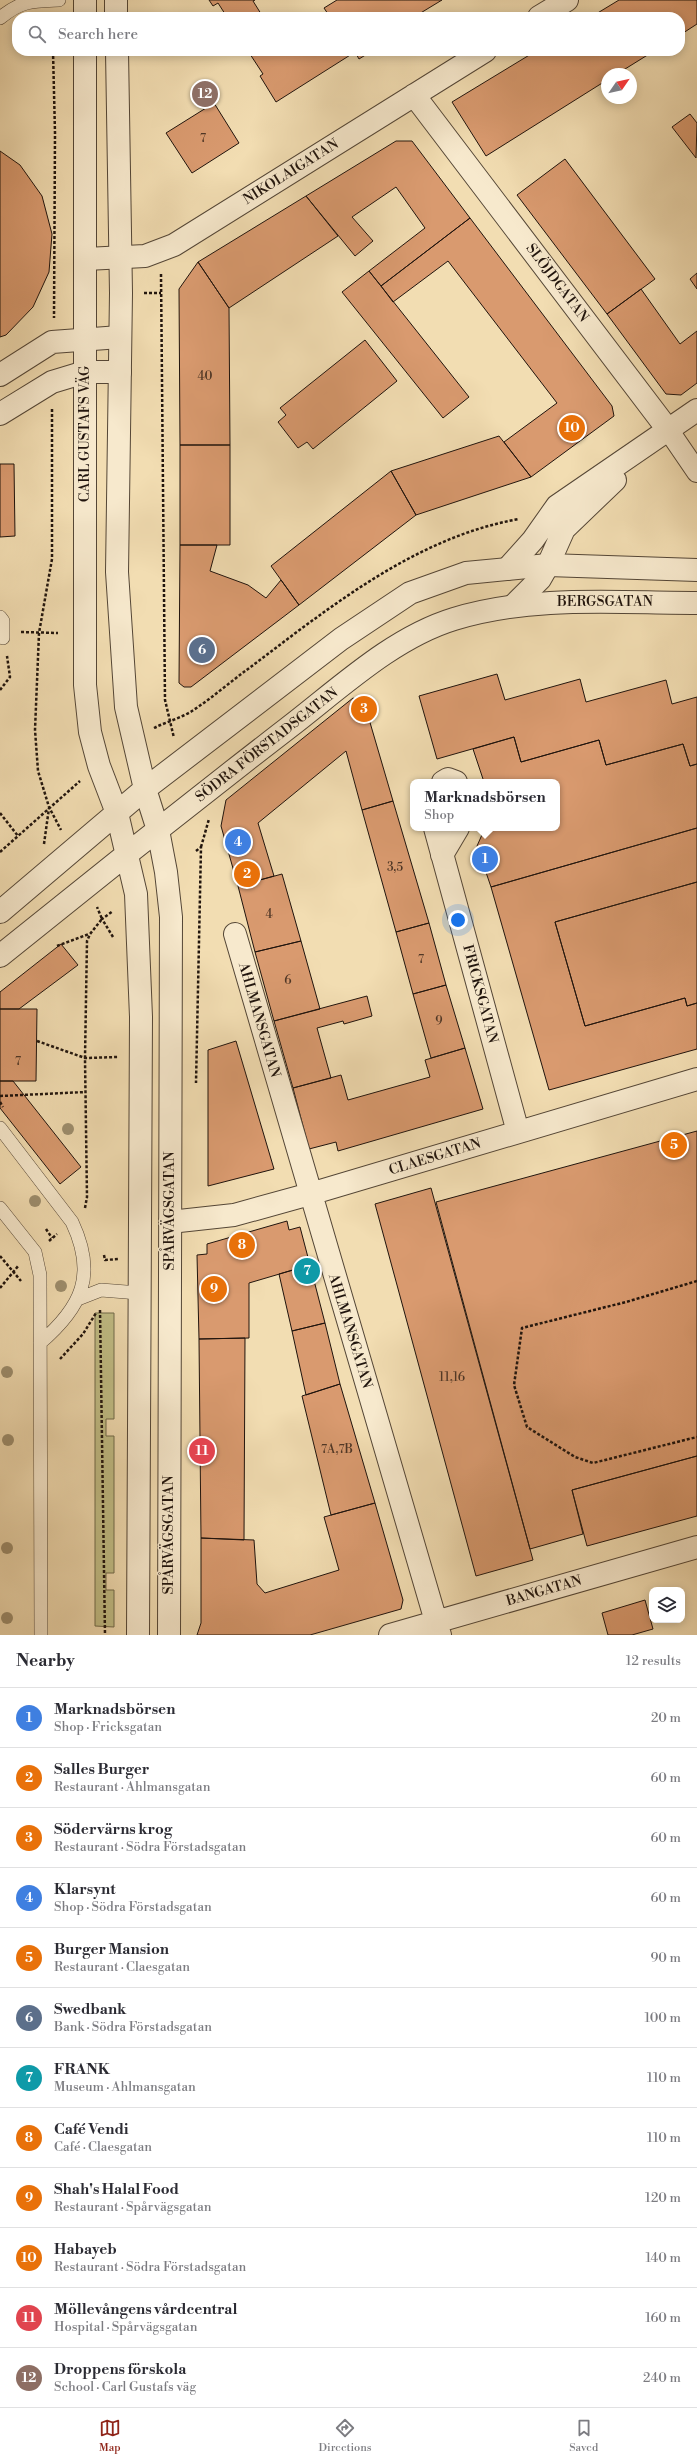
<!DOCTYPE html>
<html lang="en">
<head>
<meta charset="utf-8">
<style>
	:root { --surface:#fff; --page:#f7f7f7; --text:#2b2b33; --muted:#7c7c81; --line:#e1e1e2; --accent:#8f2418 }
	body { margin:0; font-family:"Libre Bodoni",serif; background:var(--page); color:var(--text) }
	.controls { position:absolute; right:12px; bottom:12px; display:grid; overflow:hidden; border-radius:8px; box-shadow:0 2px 10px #0003 }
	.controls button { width:36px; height:36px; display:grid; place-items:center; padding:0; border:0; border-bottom:1px solid var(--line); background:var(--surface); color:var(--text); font:20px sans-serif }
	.compass { position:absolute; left:601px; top:68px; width:36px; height:36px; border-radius:50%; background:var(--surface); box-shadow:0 2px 10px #0003; rotate:56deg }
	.you { position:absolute; left:458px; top:920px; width:14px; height:14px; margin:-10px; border:3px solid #fff; border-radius:50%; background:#1a73e8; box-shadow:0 0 0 6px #1a73e833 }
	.badge { display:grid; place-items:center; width:26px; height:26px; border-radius:50%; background:var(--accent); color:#fff; font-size:13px; font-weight:700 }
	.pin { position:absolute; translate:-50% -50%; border:2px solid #fff; box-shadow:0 1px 4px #0006 }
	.popup { position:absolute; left:410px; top:779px; width:150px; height:52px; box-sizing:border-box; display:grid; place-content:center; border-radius:8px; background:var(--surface); filter:drop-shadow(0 1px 3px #0005); font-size:13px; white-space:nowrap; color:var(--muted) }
	.popup b { font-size:15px; color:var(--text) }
	.popup::after { content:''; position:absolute; left:50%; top:100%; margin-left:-8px; border:8px solid transparent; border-top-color:var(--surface) }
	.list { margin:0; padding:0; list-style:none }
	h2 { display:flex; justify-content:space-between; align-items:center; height:52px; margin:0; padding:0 16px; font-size:17px }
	h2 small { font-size:13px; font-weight:400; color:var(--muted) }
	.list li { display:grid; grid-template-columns:26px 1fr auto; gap:12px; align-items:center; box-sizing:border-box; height:60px; padding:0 16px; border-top:1px solid var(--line) }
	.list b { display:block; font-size:15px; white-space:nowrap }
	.list p { margin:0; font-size:13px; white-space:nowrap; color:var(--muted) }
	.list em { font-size:13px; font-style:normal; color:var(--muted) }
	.icon { flex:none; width:22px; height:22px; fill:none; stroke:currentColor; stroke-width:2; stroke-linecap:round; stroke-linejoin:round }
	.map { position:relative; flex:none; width:697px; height:1635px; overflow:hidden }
	.search { position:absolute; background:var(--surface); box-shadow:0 2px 10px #0003; left:12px; right:12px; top:12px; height:44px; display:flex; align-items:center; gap:10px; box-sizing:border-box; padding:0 14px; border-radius:16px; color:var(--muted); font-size:15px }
	.sheet { height:772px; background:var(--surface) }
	nav { display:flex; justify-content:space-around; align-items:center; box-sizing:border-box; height:56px; border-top:1px solid var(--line); background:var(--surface); font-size:11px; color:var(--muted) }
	nav a { display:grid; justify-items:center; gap:2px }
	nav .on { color:var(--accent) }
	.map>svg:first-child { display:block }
	.green { fill:#c2bf87; stroke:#716a4a }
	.building { fill:#d99a6f; stroke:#20140d }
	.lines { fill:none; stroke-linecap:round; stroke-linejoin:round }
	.service-casing { stroke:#544636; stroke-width:14 }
	.pedestrian-casing { stroke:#544636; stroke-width:22 }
	.minor-casing { stroke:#544636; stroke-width:24 }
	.tertiary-casing { stroke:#544636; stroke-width:24 }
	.path { stroke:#20140d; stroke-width:2.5; stroke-dasharray:3 2; stroke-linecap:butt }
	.service { stroke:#f7e9cd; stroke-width:13 }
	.pedestrian { stroke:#f7e9cd; stroke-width:20 }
	.minor { stroke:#f7e9cd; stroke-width:22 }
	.tertiary { stroke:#f7e9cd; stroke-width:22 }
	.tree { fill:#9e8f6f }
	.labels { text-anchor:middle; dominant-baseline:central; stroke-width:3; stroke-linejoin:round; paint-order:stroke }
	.number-label { font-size:12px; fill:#4e3626 }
	.street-label { font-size:14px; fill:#20140d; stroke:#f7e9cd }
</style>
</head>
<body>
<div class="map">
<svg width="697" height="1635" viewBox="0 0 697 1635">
	<rect width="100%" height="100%" fill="#f2ddb2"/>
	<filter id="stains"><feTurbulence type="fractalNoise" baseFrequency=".005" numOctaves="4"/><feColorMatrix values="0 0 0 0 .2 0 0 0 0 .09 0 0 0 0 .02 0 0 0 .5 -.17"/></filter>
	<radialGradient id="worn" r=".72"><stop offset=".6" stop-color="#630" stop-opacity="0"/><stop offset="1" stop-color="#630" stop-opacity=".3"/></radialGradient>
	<path class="green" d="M95 1313H114V1419H106V1436H114V1573H106V1590H114V1627L95 1626Z"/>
	<path class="building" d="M209 0H255L253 1 263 17H227L218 3 213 6Z
		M337 0H442L414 17H330L324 8Z
		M619 0H697V24L680 35V17H591Z
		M248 51H372L359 59 355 52 276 102 260 76 263 74Z
		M536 51H654L617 74H607V80L486 156 452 102Z
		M214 103 239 143 192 173 166 133Z
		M690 114 697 123 696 158 672 127Z
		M396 141H412L470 218 381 286 369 271 425 228 396 187 352 217 373 241 355 256 306 196Z
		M0 151 20 165 42 196 52 234 49 272 33 307 6 335 0 337Z
		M565 159 655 279 607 314 517 195Z
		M306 196 338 236 229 308 198 262Z
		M470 218 612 406 614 416 531 477 504 442 557 403 448 261 393 302 381 286Z
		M198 262 229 308 230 445H180L179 289Z
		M369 271 469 397 443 418 342 292Z
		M697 273V289L690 279Z
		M641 289 680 344 697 331V383L681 395 666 394 607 314Z
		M365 340 397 381 313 449 307 442 298 448 278 422 286 415 280 408Z
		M499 436 531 477 416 515 391 471Z
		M180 445H230V545H180Z
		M0 464H14L15 536 0 537Z
		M391 471 416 515 299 605 271 566Z
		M180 545H217L210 571 248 585 266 598 281 580 299 605 191 687H184L179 683Z
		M497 674 505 700 580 679 586 702 666 680 672 704 697 697V764L690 766 683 744 606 765 599 740 521 762 514 737 437 759 419 696Z
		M353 698 364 702 393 801 362 810 346 751 258 823 274 876 238 886 221 826 226 800Z
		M514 737 521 762 599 740 606 765 683 744 690 766 697 764V828L491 887 477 846 485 828H557V782H484L473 749Z
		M393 801 429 923 396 932 362 810Z
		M697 828V882L555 922 585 1026 685 998 687 1006 697 1003V1049L549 1090 491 887Z
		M282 874 301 941 255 952 238 886Z
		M697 882V1003L687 1006 685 998 585 1026 555 922Z
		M429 923 446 985 413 994 396 932Z
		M301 941 320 1009 274 1021 255 952Z
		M61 944 78 965 19 1009H0V992Z
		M446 985 465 1048 431 1058 413 994Z
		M367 996 372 1016 344 1024 343 1021 317 1028 331 1078 293 1088 274 1021Z
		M0 1009H37L36 1081H0Z
		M236 1041 274 1169 208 1186V1050Z
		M465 1048 483 1109 338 1151 336 1142 309 1149 293 1088 341 1075 348 1100 430 1077 425 1060Z
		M0 1081H13L81 1167 60 1184 0 1108Z
		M697 1131V1456L572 1490 583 1534 530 1549 436 1202Z
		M431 1188 533 1560 476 1576 375 1204Z
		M287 1221 289 1230 300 1227 310 1265 249 1283V1338L199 1339 197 1255 207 1254V1244Z
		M310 1265 325 1323 292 1331 279 1274Z
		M325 1323 340 1384 306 1395 292 1331Z
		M245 1338 244 1540 201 1538 199 1339Z
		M340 1384 375 1503 331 1515 302 1396Z
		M697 1456V1516L587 1546 572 1490Z
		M375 1503 403 1600 401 1609 310 1635H197L201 1623V1538L254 1540 257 1584 265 1593 339 1570 324 1517Z
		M645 1600 653 1629 632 1635H608L602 1613Z"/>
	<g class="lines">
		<defs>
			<path id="service" d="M0 18C22 0 33 1 59 0
				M0 617 3 621V638
				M0 1128 72 1222C97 1275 82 1307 40 1343
				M0 1208 35 1252 40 1275 41 1635
				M78 1299 101 1290 139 1293"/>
			<path id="pedestrian" d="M669 431 697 472"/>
			<path id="minor" d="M539 17 567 0
				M414 95 669 431
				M86 259 145 256 174 245 485 51
				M0 375 52 342 120 337
				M0 414 52 382 85 372H120
				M507 569 533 540 557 506 697 410
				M514 605 540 579 548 565 564 529 615 480
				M443 782 448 779 456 782
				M435 828 518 1132
				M442 855 458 828
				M235 934 440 1635
				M170 1222 234 1215 310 1194 697 1079
				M390 1635 697 1547"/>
			<path id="tertiary" d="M85 0V17
				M116 0V17
				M85 51V685L90 732 99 766 117 813 136 894 141 1017 138 1635
				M117 51 121 293 117 572 126 707 145 789 158 830 166 872 171 917 169 1635
				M0 912 145 789 341 639 410 593 466 573 548 565 697 570
				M0 956C95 879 191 803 288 728 339 689 392 638 454 619 533 595 615 603 697 603"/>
		</defs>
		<use href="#service" class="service-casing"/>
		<use href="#pedestrian" class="pedestrian-casing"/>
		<use href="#minor" class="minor-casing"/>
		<use href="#tertiary" class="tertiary-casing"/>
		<path class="path" d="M53 51 55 133 54 318
			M161 274 165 700 174 738
			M144 293H161
			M52 409V559L39 633 35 730 38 771 49 807 61 830
			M21 632 58 633
			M0 690 10 677 7 656
			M154 728C166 722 181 718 192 711 212 698 230 682 248 669 330 607 416 537 519 519
			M0 813 18 836
			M44 844 49 808
			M201 847 209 819
			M196 851 201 847 196 1083
			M0 852 80 781
			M113 937 102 919 113 911
			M57 946 89 934
			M37 1041 85 1058 118 1057
			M0 1096 86 1092
			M0 1102 3 1107
			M85 1208 87 1197 85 1058 87 941 90 934 102 919 97 907
			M46 1229 52 1238
			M49 1241 57 1234
			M104 1255 105 1260 118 1259
			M0 1256 21 1281
			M697 1281 626 1302 522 1328 514 1385 527 1427 575 1457 593 1463 697 1437
			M0 1288 19 1265
			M100 1310 105 1635
			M60 1359 83 1334 96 1313"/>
		<use href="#service" class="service"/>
		<use href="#pedestrian" class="pedestrian"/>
		<use href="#minor" class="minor"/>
		<use href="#tertiary" class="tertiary"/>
	</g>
	<g class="tree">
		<circle cx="68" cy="1129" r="6"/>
		<circle cx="35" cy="1201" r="6"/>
		<circle cx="61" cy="1286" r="6"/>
		<circle cx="7" cy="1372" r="6"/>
		<circle cx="8" cy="1440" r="6"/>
		<circle cx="7" cy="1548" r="6"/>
		<circle cx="7" cy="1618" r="6"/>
	</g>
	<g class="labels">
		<g class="number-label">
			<text x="203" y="138">7</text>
			<text x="205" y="376">40</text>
			<text x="395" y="867">3,5</text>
			<text x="269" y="914">4</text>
			<text x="421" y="959">7</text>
			<text x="288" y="980">6</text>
			<text x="439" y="1021">9</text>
			<text x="18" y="1061">7</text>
			<text x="452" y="1377">11,16</text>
			<text x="337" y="1449">7A,7B</text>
		</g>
		<g class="street-label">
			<text transform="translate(291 172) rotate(-32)">NIKOLAIGATAN</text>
			<text transform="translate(557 283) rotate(53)">SLÖJDGATAN</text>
			<text transform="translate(85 434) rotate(-90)">CARL GUSTAFS VÄG</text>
			<text x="605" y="602">BERGSGATAN</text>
			<text transform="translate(267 745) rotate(-38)">SÖDRA FÖRSTADSGATAN</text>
			<text transform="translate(480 994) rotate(75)">FRICKSGATAN</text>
			<text transform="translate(259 1020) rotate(74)">AHLMANSGATAN</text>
			<text transform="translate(435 1157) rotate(-17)">CLAESGATAN</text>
			<text transform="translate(170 1211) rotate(-90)">SPÅRVÄGSGATAN</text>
			<text transform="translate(350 1331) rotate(73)">AHLMANSGATAN</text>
			<text transform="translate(169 1535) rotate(-90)">SPÅRVÄGSGATAN</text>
			<text transform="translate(544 1591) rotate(-16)">BANGATAN</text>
		</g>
	</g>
	<rect width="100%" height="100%" filter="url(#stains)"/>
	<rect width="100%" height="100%" fill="url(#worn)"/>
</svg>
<div class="controls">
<button><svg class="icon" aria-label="layers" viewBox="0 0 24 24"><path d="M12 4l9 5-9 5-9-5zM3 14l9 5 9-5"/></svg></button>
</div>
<svg class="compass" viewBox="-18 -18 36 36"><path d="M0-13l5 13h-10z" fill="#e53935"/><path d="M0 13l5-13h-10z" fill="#7c7c81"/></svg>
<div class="you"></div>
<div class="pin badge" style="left:485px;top:859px;background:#3f7fe0">1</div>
<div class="popup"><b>Marknadsbörsen</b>Shop</div>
<div class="pin badge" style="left:247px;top:874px;background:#e8710a">2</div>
<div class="pin badge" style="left:364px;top:709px;background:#e8710a">3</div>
<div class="pin badge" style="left:238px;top:842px;background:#3f7fe0">4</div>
<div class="pin badge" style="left:674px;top:1145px;background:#e8710a">5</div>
<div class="pin badge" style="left:202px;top:650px;background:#5c6f8a">6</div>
<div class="pin badge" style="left:307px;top:1271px;background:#0f9aa8">7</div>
<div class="pin badge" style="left:242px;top:1245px;background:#e8710a">8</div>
<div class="pin badge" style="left:214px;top:1289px;background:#e8710a">9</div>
<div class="pin badge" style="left:572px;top:428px;background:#e8710a">10</div>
<div class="pin badge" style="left:202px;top:1451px;background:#e0444e">11</div>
<div class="pin badge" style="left:205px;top:94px;background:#8d6e63">12</div>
<div class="search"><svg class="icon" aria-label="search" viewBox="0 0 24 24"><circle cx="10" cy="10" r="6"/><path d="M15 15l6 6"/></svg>Search here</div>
</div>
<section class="sheet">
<h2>Nearby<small>12 results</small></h2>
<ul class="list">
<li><span class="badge" style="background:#3f7fe0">1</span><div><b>Marknadsbörsen</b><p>Shop · Fricksgatan</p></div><em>20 m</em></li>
<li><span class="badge" style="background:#e8710a">2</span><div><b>Salles Burger</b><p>Restaurant · Ahlmansgatan</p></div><em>60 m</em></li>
<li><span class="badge" style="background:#e8710a">3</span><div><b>Södervärns krog</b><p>Restaurant · Södra Förstadsgatan</p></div><em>60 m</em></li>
<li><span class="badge" style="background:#3f7fe0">4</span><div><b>Klarsynt</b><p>Shop · Södra Förstadsgatan</p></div><em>60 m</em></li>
<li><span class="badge" style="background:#e8710a">5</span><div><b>Burger Mansion</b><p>Restaurant · Claesgatan</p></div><em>90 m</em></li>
<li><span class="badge" style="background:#5c6f8a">6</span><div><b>Swedbank</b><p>Bank · Södra Förstadsgatan</p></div><em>100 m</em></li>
<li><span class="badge" style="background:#0f9aa8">7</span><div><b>FRANK</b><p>Museum · Ahlmansgatan</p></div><em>110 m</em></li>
<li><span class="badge" style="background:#e8710a">8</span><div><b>Café Vendi</b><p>Café · Claesgatan</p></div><em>110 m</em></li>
<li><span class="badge" style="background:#e8710a">9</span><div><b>Shah's Halal Food</b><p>Restaurant · Spårvägsgatan</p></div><em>120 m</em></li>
<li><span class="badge" style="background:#e8710a">10</span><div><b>Habayeb</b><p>Restaurant · Södra Förstadsgatan</p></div><em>140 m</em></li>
<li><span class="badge" style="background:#e0444e">11</span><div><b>Möllevångens vårdcentral</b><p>Hospital · Spårvägsgatan</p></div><em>160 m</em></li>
<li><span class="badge" style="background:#8d6e63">12</span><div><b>Droppens förskola</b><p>School · Carl Gustafs väg</p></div><em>240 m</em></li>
</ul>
</section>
<nav>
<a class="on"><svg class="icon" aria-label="map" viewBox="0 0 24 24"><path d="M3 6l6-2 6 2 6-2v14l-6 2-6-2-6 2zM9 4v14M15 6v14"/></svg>Map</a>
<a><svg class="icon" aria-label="directions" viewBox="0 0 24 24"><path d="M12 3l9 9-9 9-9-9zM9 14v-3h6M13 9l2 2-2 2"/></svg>Directions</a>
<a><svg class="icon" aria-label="saved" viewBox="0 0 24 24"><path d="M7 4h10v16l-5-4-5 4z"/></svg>Saved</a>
</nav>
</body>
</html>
